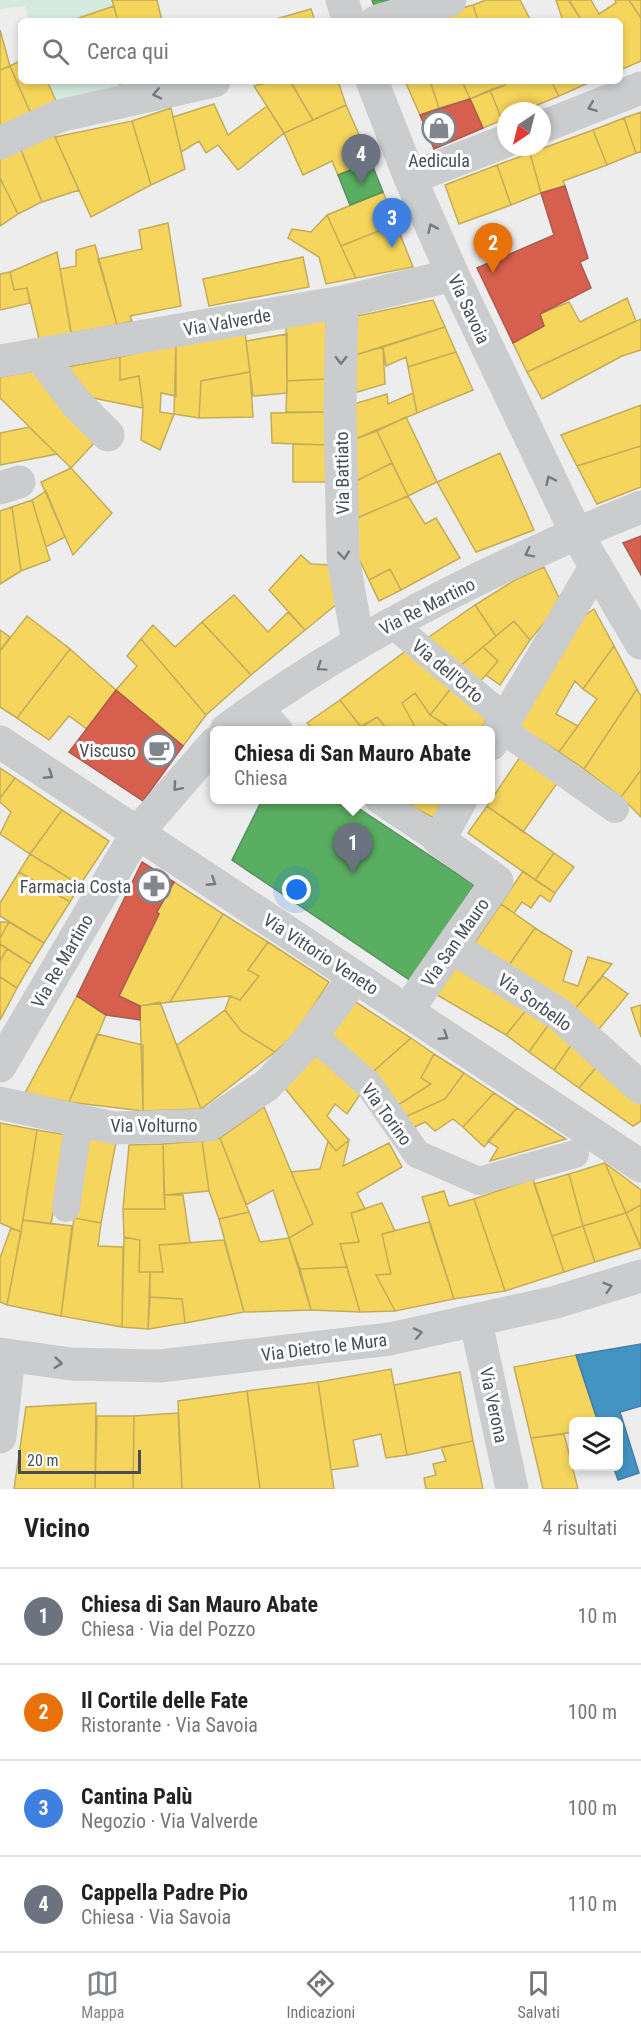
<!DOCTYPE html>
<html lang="it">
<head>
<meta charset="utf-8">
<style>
	:root { --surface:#fff; --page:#f2f2f2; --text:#222; --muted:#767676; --line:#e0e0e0; --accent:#81868c }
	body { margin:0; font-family:"Roboto Condensed",sans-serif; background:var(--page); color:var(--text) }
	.controls { position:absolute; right:18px; bottom:18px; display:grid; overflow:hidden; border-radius:9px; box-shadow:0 3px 9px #0003 }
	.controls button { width:54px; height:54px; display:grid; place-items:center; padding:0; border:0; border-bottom:2px solid var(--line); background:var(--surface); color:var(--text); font:30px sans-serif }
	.compass { position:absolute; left:497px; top:102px; width:54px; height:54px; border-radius:50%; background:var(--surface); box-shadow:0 3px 9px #0003; rotate:215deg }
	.scale { position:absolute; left:18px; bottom:15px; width:123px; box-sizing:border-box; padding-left:6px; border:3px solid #474e57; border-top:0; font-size:16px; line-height:21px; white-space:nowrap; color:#474e57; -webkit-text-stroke:4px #fff; paint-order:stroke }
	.you { position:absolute; left:297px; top:890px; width:21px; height:21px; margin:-15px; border:4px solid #fff; border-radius:50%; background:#1a73e8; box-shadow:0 0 0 9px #1a73e833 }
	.badge { display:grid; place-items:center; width:39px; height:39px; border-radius:50%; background:var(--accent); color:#fff; font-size:20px; font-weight:700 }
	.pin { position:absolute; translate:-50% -50px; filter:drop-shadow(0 2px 3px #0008) }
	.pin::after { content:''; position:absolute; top:32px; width:21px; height:18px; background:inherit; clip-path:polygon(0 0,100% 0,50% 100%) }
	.popup { position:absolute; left:210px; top:726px; width:285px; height:78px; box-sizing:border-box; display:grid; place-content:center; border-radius:9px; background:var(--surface); filter:drop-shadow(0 2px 4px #0005); font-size:20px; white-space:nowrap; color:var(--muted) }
	.popup b { font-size:22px; color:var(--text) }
	.popup::after { content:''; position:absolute; left:50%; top:100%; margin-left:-12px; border:12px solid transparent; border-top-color:var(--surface) }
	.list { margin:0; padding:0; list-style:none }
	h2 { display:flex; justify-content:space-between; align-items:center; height:78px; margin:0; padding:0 24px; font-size:26px }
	h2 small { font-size:20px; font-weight:400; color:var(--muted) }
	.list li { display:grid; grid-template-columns:39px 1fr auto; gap:18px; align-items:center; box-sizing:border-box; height:96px; padding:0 24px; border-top:2px solid var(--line) }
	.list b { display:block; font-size:22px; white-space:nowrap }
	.list p { margin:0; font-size:20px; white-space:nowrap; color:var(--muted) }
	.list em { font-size:20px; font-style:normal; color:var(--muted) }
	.icon { flex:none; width:33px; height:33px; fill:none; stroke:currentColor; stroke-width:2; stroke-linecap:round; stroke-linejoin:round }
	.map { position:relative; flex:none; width:641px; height:1489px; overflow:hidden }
	.search { position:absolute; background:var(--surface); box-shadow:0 3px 9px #0003; left:18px; right:18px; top:18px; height:66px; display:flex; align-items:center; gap:15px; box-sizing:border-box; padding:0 21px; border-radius:9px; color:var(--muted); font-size:22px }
	.sheet { height:462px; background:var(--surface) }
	nav { display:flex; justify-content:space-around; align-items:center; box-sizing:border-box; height:84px; border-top:2px solid var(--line); background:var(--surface); font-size:16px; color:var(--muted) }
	nav a { display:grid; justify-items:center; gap:3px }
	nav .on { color:var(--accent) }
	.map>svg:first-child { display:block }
	.green { fill:#d4eade }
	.homes { fill:#f6d55c; stroke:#c2ac5a; stroke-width:1.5 }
	.shops { fill:#d6604d; stroke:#ab5b50; stroke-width:1.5 }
	.schools { fill:#4393c3; stroke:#447ea3; stroke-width:1.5 }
	.public { fill:#5aae61; stroke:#54915e; stroke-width:1.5 }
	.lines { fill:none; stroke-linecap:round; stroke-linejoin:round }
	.pedestrian { stroke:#caccce; stroke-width:28 }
	.minor { stroke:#caccce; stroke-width:33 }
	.oneway { stroke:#757a81 }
	.labels { text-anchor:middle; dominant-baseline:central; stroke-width:6; stroke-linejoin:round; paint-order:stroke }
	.poi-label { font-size:18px; fill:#474e57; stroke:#fff; text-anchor:end }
	.street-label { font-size:18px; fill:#474e57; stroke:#fff }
</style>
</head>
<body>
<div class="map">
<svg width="641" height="1489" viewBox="0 0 641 1489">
	<rect width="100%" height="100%" fill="#eeeded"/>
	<path class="green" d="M0 0H112L114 6 70 21H29L25 6 0 9Z
		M47 81H119L122 92 57 103Z"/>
	<path class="homes" d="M112 0H157L162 21H118Z
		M486 0H520L531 21H478L473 5Z
		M556 0H569L582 21H563Z
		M572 0H591L599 14 616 3 615 0H629L641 18V61L620 70V21H582L569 1Z
		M629 0H641V18Z
		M473 5 478 21H429L428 18Z
		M114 6 118 21H70Z
		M311 9 315 21H269Z
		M0 30 10 66 0 70Z
		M21 60V81H47L57 103 31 114 10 66Z
		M10 66 31 114 0 127V70Z
		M119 81H166L122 92Z
		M274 81H290L313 120 284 133 254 86Z
		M290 81H338L346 105 313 120Z
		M430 81 439 108 420 115 405 81Z
		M430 81H462L470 99 439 108Z
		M462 81H503L505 85 470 99Z
		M503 81H551L559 96 523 111H506V118L502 120 490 90 505 85Z
		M551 81H593L559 96Z
		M490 90 502 120 483 128 470 99Z
		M214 104 228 135 267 106 284 133 238 170 218 145 206 153 199 141 181 152 173 117Z
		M346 105 371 162 338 175 332 161 303 175 284 133Z
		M171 108 185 169 151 185 132 121Z
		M641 112V152L636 153 624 118Z
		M624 118 636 153 607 165 593 130Z
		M132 121 151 185 91 217 55 137Z
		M51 128 79 190 42 202 19 145Z
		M593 130 607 165 563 181 565 186 541 193 530 153Z
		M19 145 42 202 18 214 0 178V155Z
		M530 153 541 193 511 205 497 165Z
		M497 165 511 205 459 224 445 185Z
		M0 178 18 214 0 226Z
		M383 192 396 224 341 246 327 215Z
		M327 215 341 246 356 278 326 284 319 257 288 238 292 229 311 232Z
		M168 223 181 306 130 316 132 321 117 325 98 259 142 249 139 230Z
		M396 224 413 267 356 278 341 246Z
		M95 245 117 325 71 333 60 269 76 266V250Z
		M57 252 72 337 40 343 27 288 14 290 10 272Z
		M303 257 309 287 209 306 203 279Z
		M10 272 14 290 27 288 30 303 0 310V274Z
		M627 298 636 321 527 372 513 343 544 326 540 314 569 302 580 322Z
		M433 300 445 327 355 355 357 316Z
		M641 319V350L622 356 542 399 527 372Z
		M326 320V379L287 381 286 325Z
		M445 327 456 352 408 367 406 357 386 366 383 347Z
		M245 332 250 372 201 381 199 418 174 414 176 344Z
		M287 334V393L253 396 246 341Z
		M176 344V396L161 393 160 412 174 414 160 450 141 440 143 408 139 376 120 380V357Z
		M383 347 385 384 354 393 355 355Z
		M456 352 473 390 417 413 408 367Z
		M120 357V380L139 376 143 408 83 396 62 368Z
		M35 371 96 441 71 468 0 398V377Z
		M250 372 253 417 199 418 201 381Z
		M326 379V412H286L287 381Z
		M413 393 417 413 355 439 354 404 387 394 388 404Z
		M641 405V446L577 466 561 435Z
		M326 412V445L272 443 271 413Z
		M406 417 437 482 408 496 377 431Z
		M29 427 57 454 0 465V433Z
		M377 431 392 463 356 481 355 439Z
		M293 444 326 445V482H293Z
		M641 446V487L597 504 577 466Z
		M500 453 534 530 476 552 437 482Z
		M392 463 408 496 357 518 356 481Z
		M71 468 112 513 73 555 41 482Z
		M46 491 65 537 46 547 32 500Z
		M408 496 425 524 436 518 460 558 401 590 390 569 369 580 358 557 357 518Z
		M32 500 50 560 21 571 12 507Z
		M12 507 21 571 0 584V511Z
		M301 555 311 564 332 565 337 604 305 630 269 590Z
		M544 567 561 602 530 640 514 621 496 636 475 605 515 580Z
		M390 569 401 590 379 601 369 580Z
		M234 595 268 632 288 612 305 630 251 675 202 622Z
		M475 605 496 636 459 667 426 639Z
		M594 609 614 646 583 689 575 681 556 714 578 726 559 752 516 725 578 620Z
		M27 616 70 649 17 718 0 707V651Z
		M514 621 530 640 500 685 486 675 498 661 483 647Z
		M202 622 251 675 206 715 141 639 153 625 175 647Z
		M0 630 10 637 0 651Z
		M141 639 206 715 183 746 116 690 137 666 127 656Z
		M614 646 637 689 584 769 559 752 597 699 583 689Z
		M483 647 498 661 478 684 459 667Z
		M70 649 116 690 87 729 69 716 49 740 17 718Z
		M407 650 452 687 430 715 415 693 402 703 414 725 407 730H388L377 717 361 727 340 700Z
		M452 687 487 719 480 730H445L449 727 430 715Z
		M637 689 641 696V770L621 797 584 769Z
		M415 693 430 715 449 727 445 730H407L414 725 402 703Z
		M340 700 361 727 358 730H315L307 723Z
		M377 717 388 730H358L361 727Z
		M522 754 560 779 523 832 487 806Z
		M0 768 15 778 0 798Z
		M641 770V817L621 797Z
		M15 778 62 810 30 854 0 834 11 812 0 802V798Z
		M414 800H442L434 818 411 806Z
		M487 806 554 853 535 880 468 833Z
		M62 810 109 841 80 885 30 854Z
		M554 853 574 867 555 893 535 880Z
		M30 854 80 885 70 902 19 872Z
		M523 871 555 893 550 902 540 895 531 908 522 902 514 913 501 904Z
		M19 872 70 902 44 943 0 916V903Z
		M174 882 223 914 170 1002 140 1006 119 996 159 914 157 912Z
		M501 904 535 928 509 965 473 945Z
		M223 914 268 942 248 970 259 976 240 1000 230 996 170 1002Z
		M0 922H9L0 938Z
		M9 922 44 943 31 964 0 944V938Z
		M535 928 572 951 563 981 578 986 588 957 612 964 574 1010 509 965Z
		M268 942 329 982 296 1033 275 1052 241 1031 225 1010 230 996 240 1000 259 976 248 970Z
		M0 944 7 949 0 961Z
		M7 949 31 964 17 988 0 977V961Z
		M454 961 527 1009 506 1035 432 992Z
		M603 976 628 994 599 1029 574 1010Z
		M0 977 17 988 0 1020Z
		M77 996 106 1015 69 1102 25 1093Z
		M351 999 411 1038 367 1077 325 1040Z
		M160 1002 201 1109 143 1111 140 1006Z
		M641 1005V1037L631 1008Z
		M527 1009 549 1024 529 1052 506 1035Z
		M225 1010 241 1031 275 1052 201 1109 177 1045Z
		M549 1024 572 1044 554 1070 529 1052Z
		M97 1034 143 1045V1111L69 1102Z
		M411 1038 434 1054 421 1078 431 1084 398 1105 367 1077Z
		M572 1044 599 1064 579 1088 554 1070Z
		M319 1048 365 1087 347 1114 335 1104 327 1116 349 1140 336 1151 283 1086Z
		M434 1054 464 1073 445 1099 405 1117 398 1105 431 1084 421 1078Z
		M599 1064 641 1104V1121L633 1126 579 1088Z
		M464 1073 494 1093 463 1127 453 1119 435 1131 425 1122 412 1128 405 1117 445 1099Z
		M494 1093 517 1108 484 1147 463 1127Z
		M264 1107 313 1224 289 1238 273 1190 246 1205 220 1138Z
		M517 1108 566 1139 490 1161 498 1148 488 1141Z
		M0 1123 37 1130 21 1232 0 1223Z
		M37 1130 67 1135 51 1224 23 1220Z
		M84 1138 116 1142 101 1223 74 1218Z
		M220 1138 249 1212 219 1219 209 1191 202 1141Z
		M349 1140 343 1166 389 1143 402 1167 357 1193 365 1209 351 1213 359 1242 340 1244 347 1267 300 1269 289 1238 313 1224 291 1172 320 1169 328 1141 336 1151Z
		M202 1141 209 1191 164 1195 163 1144Z
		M163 1144 165 1209H123L129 1145Z
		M605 1163 641 1190V1205L626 1213Z
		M605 1163 626 1213 583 1226 569 1174Z
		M569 1174 583 1226 552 1236 534 1184Z
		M533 1179 564 1272 505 1291 474 1199Z
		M444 1191 449 1206 474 1199 505 1291 454 1299 422 1197Z
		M164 1195H183L190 1243 159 1245 163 1272H139L140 1240 124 1237 123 1209H165Z
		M382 1203 395 1231 382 1234 391 1274 376 1275 395 1311 360 1312 340 1244 359 1242 351 1213Z
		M641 1205V1247L626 1213Z
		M249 1212 260 1242 289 1238 311 1310 244 1312 219 1219Z
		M626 1213 641 1248 595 1262 583 1226Z
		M74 1218 101 1223 98 1246 123 1247 122 1327 61 1316Z
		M23 1220 72 1226 61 1316 7 1305Z
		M429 1222 454 1299 395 1311 376 1275 391 1274 382 1234Z
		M583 1226 595 1262 564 1272 552 1236Z
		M11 1228 21 1232 7 1305 0 1302V1258Z
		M124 1237 140 1240 139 1272H150L148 1329 122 1327Z
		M224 1240 244 1312 185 1323 182 1299 150 1297V1272H163L159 1245Z
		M347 1267 360 1312 311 1310 300 1269Z
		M150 1297 182 1299 185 1323 148 1329Z
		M576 1355 598 1422H574V1432L531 1438 514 1367Z
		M391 1369 407 1455 386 1458 381 1434 353 1440 358 1466 331 1470 318 1382Z
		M460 1372 473 1441 407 1455 394 1385Z
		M318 1382 334 1489H260L247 1391Z
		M247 1391 260 1489H182L178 1401Z
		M96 1403 95 1489H14L26 1407Z
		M178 1413 182 1489H133L134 1416Z
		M97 1416H134L133 1489H95Z
		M564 1434 578 1489H543L531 1438Z
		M473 1441 483 1489H426L424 1478 436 1475 433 1464 446 1461 441 1447Z"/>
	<path class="shops" d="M470 99 483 128 434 149 420 115Z
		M565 186 588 258 580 262 591 288 540 314 544 326 513 343 477 268 554 235 541 193Z
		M641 536V575L623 543Z
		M116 690 183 746 143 801 69 752Z
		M142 862 174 882 157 912 159 914 119 996 140 1006V1020L106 1015 77 996Z"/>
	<path class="schools" d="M641 1344V1406L620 1412 639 1473 618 1480 613 1466H618V1422H598L576 1355Z"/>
	<path class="public" d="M372 0H408L376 11Z
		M371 162 383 192 350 205 338 175Z
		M262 800H346L474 885 411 981 232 860Z"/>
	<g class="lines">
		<path class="pedestrian" d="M392 624 504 717
			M259 708 279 730
			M500 728 615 809
			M379 800 439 840
			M313 1035 369 1085 417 1154 479 1181 575 1154
			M66 1208 79 1120"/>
		<path class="minor" d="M342 0 349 21
			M377 21 450 0
			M372 81 410 178 453 275 576 533 641 643
			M542 127 641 88
			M0 143 59 116 214 81
			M410 178 506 141
			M342 302 340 408 343 558 358 642
			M39 354 76 403 108 435
			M0 361 342 302 453 275
			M0 488 19 482
			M226 730C352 636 496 565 641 507
			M0 742 641 1166
			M491 744 596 566
			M452 947 559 1014 641 1088
			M407 1011 497 881 439 840 461 800
			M0 1066 137 833 215 743
			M0 1103 114 1128 208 1125 267 1085 304 1046 355 977
			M476 1322 512 1489
			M0 1354 71 1364 160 1366 390 1339 556 1302 641 1276
			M0 1437 9 1357"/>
	</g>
	<defs><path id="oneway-chevron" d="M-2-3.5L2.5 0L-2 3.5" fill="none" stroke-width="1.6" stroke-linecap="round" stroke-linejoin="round" transform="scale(1.5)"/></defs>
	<g class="oneway">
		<use href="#oneway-chevron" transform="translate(157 94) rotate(167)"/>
		<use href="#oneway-chevron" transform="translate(592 107) rotate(159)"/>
		<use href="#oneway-chevron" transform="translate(432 228) rotate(-114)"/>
		<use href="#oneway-chevron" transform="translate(341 360) rotate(91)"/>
		<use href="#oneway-chevron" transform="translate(550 480) rotate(-115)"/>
		<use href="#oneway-chevron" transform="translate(529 553) rotate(153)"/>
		<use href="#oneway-chevron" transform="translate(344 555) rotate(84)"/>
		<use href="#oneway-chevron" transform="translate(321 667) rotate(146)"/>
		<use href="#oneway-chevron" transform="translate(49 775) rotate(33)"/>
		<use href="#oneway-chevron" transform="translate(177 787) rotate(131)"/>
		<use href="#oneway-chevron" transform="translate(212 882) rotate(33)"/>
		<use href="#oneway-chevron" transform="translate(444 1036) rotate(33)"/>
		<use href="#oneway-chevron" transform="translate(608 1287) rotate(-17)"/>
		<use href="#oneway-chevron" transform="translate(418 1333) rotate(-11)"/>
		<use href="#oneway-chevron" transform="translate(58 1363) rotate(6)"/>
	</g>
	<defs>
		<symbol id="shop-ring" viewBox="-11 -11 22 22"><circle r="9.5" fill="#fff" stroke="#81868c" stroke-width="1.5"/><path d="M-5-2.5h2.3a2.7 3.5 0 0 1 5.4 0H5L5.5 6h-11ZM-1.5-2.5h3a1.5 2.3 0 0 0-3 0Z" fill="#81868c"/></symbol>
		<symbol id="cafe-ring" viewBox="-11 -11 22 22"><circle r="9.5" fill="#fff" stroke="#81868c" stroke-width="1.5"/><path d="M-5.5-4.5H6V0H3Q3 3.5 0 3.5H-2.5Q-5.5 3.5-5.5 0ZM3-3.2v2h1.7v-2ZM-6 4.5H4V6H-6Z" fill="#81868c"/></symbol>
		<symbol id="pharmacy-ring" viewBox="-11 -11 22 22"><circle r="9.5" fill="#fff" stroke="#81868c" stroke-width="1.5"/><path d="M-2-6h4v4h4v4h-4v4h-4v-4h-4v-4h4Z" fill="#81868c"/></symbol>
	</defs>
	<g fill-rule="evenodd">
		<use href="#shop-ring" x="420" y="109" width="38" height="38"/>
		<use href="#cafe-ring" x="140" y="731" width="38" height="38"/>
		<use href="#pharmacy-ring" x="135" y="867" width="38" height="38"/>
	</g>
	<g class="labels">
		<g class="poi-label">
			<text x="439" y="160" text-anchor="middle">Aedicula</text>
			<text x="136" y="750">Viscuso</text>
			<text x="131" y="886">Farmacia Costa</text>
		</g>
		<g class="street-label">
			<text transform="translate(469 309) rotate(65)">Via Savoia</text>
			<text transform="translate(227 322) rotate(-10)">Via Valverde</text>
			<text transform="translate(342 473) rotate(-91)">Via Battiato</text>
			<text transform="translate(427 606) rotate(-27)">Via Re Martino</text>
			<text transform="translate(448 671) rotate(40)">Via dell'Orto</text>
			<text transform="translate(455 942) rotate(-55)">Via San Mauro</text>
			<text transform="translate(321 954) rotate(33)">Via Vittorio Veneto</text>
			<text transform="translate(62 961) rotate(-60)">Via Re Martino</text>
			<text transform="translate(535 1002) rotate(35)">Via Sorbello</text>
			<text transform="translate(387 1114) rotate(54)">Via Torino</text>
			<text x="154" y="1125">Via Volturno</text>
			<text transform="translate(324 1347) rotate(-7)">Via Dietro le Mura</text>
			<text transform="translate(494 1405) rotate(78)">Via Verona</text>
		</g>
	</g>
</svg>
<div class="controls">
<button><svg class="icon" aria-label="layers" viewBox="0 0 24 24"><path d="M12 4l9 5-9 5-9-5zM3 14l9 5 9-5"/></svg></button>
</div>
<svg class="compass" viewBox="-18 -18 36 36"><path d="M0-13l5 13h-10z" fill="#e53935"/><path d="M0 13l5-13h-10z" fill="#767676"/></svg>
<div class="scale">20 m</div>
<div class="you"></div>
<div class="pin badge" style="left:353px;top:873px;background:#6b7280">1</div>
<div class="popup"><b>Chiesa di San Mauro Abate</b>Chiesa</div>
<div class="pin badge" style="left:493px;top:273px;background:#e8710a">2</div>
<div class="pin badge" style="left:392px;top:248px;background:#3f7fe0">3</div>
<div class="pin badge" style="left:361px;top:184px;background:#6b7280">4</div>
<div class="search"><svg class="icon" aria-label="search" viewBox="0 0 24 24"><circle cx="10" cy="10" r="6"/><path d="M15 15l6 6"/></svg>Cerca qui</div>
</div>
<section class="sheet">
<h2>Vicino<small>4 risultati</small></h2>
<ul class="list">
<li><span class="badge" style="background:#6b7280">1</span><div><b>Chiesa di San Mauro Abate</b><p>Chiesa · Via del Pozzo</p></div><em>10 m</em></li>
<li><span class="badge" style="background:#e8710a">2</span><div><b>Il Cortile delle Fate</b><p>Ristorante · Via Savoia</p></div><em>100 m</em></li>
<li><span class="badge" style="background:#3f7fe0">3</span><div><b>Cantina Palù</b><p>Negozio · Via Valverde</p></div><em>100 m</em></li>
<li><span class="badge" style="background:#6b7280">4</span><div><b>Cappella Padre Pio</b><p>Chiesa · Via Savoia</p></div><em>110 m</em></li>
</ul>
</section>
<nav>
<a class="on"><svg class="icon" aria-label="map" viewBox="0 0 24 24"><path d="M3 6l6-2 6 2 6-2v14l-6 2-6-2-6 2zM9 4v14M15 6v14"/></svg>Mappa</a>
<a><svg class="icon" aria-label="directions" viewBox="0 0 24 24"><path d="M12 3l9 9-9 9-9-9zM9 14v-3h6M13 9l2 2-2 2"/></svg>Indicazioni</a>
<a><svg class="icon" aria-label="saved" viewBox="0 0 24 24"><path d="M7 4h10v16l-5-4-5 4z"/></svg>Salvati</a>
</nav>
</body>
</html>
